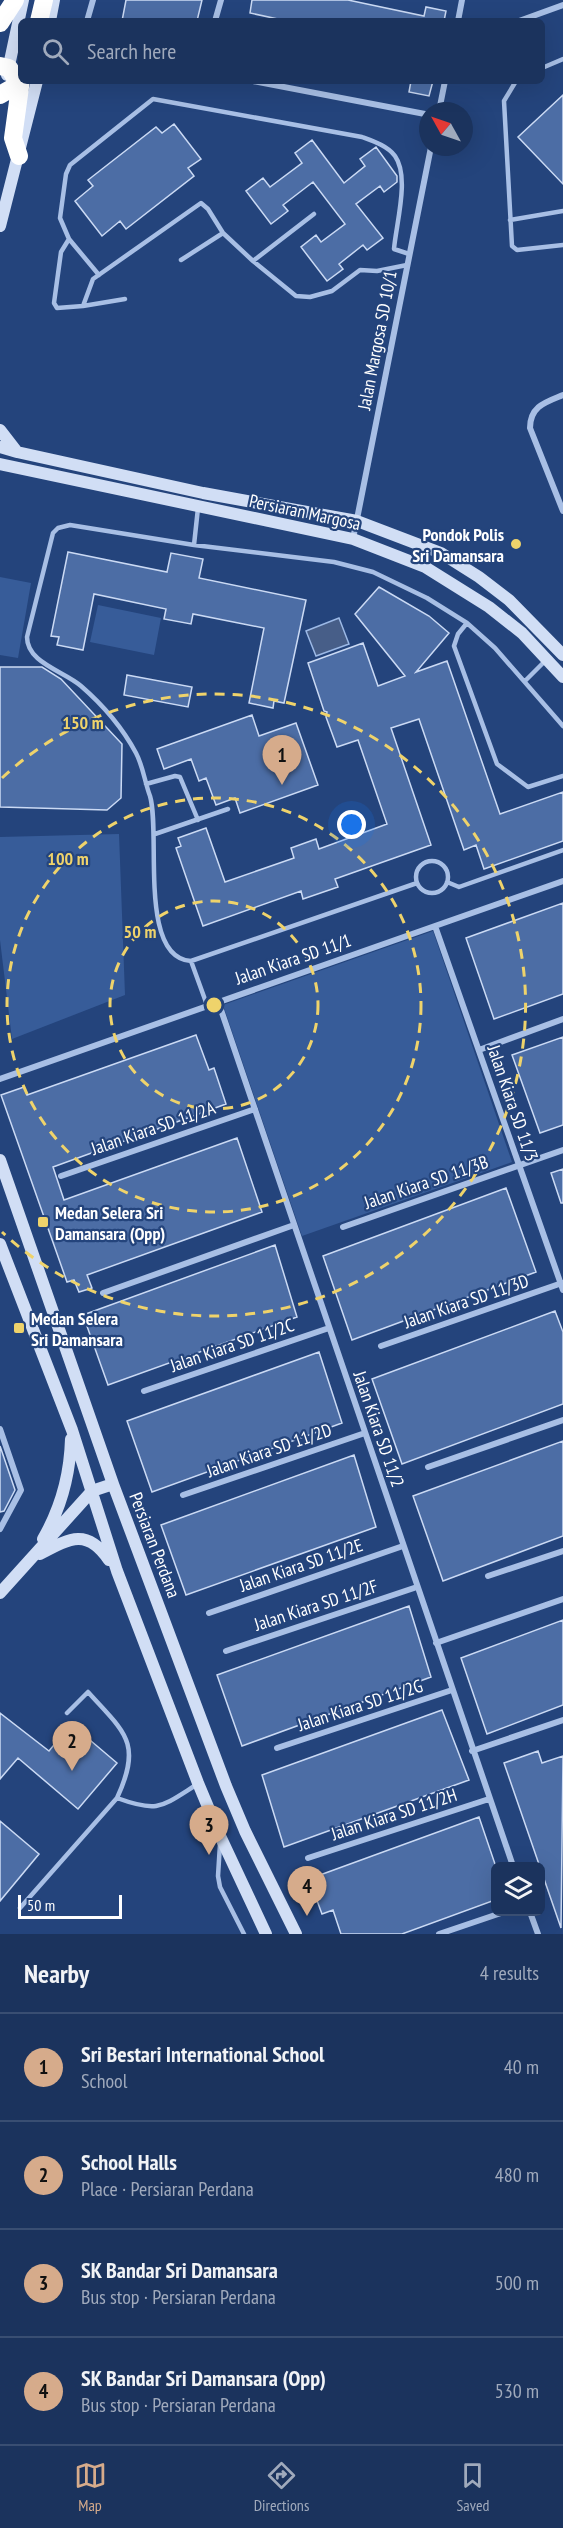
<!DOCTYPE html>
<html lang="en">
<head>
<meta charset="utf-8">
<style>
	:root { --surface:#1b335d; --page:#283f66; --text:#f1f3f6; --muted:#a0aabc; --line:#394e72; --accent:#d6ab8b }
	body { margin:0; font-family:"PT Sans Narrow",sans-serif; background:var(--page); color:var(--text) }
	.controls { position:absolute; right:18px; bottom:18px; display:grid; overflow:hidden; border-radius:9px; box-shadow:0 6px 24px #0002 }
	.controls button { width:54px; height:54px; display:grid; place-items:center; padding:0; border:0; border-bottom:2px solid var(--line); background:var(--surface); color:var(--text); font:30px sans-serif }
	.compass { position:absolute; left:419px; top:102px; width:54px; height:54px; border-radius:50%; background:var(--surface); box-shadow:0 6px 24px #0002; rotate:310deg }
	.scale { position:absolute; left:18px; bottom:15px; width:104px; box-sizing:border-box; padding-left:6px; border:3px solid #fff; border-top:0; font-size:16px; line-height:21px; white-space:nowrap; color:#fff; -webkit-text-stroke:4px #24447c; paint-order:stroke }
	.you { position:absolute; left:352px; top:825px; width:21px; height:21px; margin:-15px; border:4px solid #fff; border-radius:50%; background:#1a73e8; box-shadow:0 0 0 9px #1a73e833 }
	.badge { display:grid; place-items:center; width:39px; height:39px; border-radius:50%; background:var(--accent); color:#111; font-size:20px; font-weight:700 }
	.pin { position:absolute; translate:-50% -50px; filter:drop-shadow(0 2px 3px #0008) }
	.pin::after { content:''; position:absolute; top:32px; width:21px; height:18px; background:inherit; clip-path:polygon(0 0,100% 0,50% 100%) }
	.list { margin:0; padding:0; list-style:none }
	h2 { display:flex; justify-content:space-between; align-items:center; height:78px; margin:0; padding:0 24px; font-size:26px }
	h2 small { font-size:20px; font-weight:400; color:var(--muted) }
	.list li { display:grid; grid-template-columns:39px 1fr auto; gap:18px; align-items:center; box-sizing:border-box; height:108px; padding:0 24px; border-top:2px solid var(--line) }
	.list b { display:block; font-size:22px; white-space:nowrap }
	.list p { margin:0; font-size:20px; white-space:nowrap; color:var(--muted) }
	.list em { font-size:20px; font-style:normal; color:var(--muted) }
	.icon { flex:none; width:33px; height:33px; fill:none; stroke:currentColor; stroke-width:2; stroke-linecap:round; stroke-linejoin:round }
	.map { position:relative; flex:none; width:563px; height:1934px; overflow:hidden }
	.search { position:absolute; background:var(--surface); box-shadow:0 6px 24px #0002; left:18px; right:18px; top:18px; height:66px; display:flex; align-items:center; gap:15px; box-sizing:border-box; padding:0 21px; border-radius:9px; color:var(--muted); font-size:22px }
	.sheet { height:510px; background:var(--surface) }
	nav { display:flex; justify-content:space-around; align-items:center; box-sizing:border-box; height:84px; border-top:2px solid var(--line); background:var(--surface); font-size:16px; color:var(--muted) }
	nav a { display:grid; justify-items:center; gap:3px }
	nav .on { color:var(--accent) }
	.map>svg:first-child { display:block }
	.green { fill:#375c99 }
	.water { fill:#475e88; stroke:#9cb9e6; stroke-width:1.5 }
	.building { fill:#4c6da5; stroke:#cbdaf4; stroke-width:1.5 }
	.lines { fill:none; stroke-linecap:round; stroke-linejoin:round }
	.lane { stroke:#a8bfe5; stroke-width:4.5 }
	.street { stroke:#a8bfe5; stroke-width:6 }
	.secondary { stroke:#d1def5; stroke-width:12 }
	.highway { stroke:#fff; stroke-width:18 }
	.ring { fill:none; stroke:#efd36b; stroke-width:3; stroke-dasharray:10 8 }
	.poi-dot { fill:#efd36b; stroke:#24447c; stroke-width:2 }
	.labels { text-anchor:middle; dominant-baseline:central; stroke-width:4.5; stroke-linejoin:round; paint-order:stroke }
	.street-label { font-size:18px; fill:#fff; stroke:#24447c }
	.poi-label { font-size:18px; font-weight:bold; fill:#fff; stroke:#24447c; text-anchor:start }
	.centre { fill:#efd36b; stroke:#24447c; stroke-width:3 }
	.ring-label { font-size:18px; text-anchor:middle; font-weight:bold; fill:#efd36b; stroke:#24447c; stroke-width:4.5; stroke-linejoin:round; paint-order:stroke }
</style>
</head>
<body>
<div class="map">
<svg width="563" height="1934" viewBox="0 0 563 1934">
	<rect width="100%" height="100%" fill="#24447c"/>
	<path class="green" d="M0 577 31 583 18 658 0 655Z
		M98 605 161 618 154 655 90 642Z
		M119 834 125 995 12 1039 0 940V837Z
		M433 931 512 1162 302 1236 223 1005Z"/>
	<path class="water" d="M339 618 349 644 316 656 306 631Z"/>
	<path class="building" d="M126 0H202L197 21H122Z
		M252 0H348L424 16 426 7 446 11 444 21H287L250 13Z
		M411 81H433L429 96 409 92Z
		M563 95V184L518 137Z
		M174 124 201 159 188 168 194 176 126 229 120 221 102 236 75 201 93 186 88 180 156 127 162 133Z
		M312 140 344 183 365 166 360 159 376 147 397 176V182L384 192 380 186 356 204 383 238 367 250 363 245 339 264 343 269 327 281 301 247 316 235 321 242 345 224 313 182 283 205 288 211 271 224 246 191 263 178 270 187 302 163 295 153Z
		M68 552 167 572 171 553 203 559 199 578 306 600 284 703 274 701 273 708 249 703 264 628 193 614 191 624 164 619 166 609 94 594 83 650 57 645 59 637 51 636Z
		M379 587 429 616 449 633 416 672 447 661 500 814 563 792V841L484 869 476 845 464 850 419 719 391 728 431 845 335 879 338 887 303 899 301 891 203 926 176 848 181 846 178 838 206 828 225 882 294 858 291 848 316 839 319 849 387 824 358 740 337 747 326 717 327 712 324 711 308 663 363 643 378 686 405 676 355 614Z
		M0 667H42L61 679 122 744 121 798 107 810 0 807Z
		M127 675 192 687 188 707 124 695Z
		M252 715 259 736 296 723 318 785 240 813 235 798 216 805 206 778 199 781 191 759 164 769 157 749Z
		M563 903V994L494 1019 466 938Z
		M196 1035 209 1070 214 1068 226 1104 53 1167 64 1200 237 1138 262 1212 87 1275 92 1288 79 1292 74 1280 67 1282 1 1095 24 1087 27 1095Z
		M563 1037V1125L540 1133 512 1055Z
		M563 1169V1203H561L551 1173Z
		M506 1188 536 1272 352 1340 323 1256Z
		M275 1245 297 1317 108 1385 83 1315Z
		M555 1311 563 1332V1404L402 1464 372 1379Z
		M319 1352 342 1423 152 1492 127 1421Z
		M563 1441V1536L443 1581 413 1496Z
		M0 1446 15 1490 4 1511 0 1512Z
		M354 1455 376 1527 186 1595 161 1525Z
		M409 1606 431 1677 242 1746 217 1675Z
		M563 1620V1705L487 1734 461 1658Z
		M442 1710 469 1780 284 1847 262 1775Z
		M0 1713 49 1751 71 1724 117 1763 78 1809 18 1758 0 1779Z
		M538 1751 542 1763 563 1756 561 1928 504 1763Z
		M479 1817 495 1864V1900L402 1934H341L333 1910 322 1914 309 1879Z
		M0 1821 39 1854 0 1901Z"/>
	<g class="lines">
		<path class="lane" d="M542 68 563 59
			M516 81 504 101 512 246 517 250 563 245
			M510 220 563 211
			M69 239 61 252 54 303 57 308 83 306
			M181 260 223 233
			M253 261 314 214
			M99 275 69 239 60 218 66 174 70 165 153 99 362 137C373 141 388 146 395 156 410 177 396 224 394 249L409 254
			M125 299 83 306 93 279 201 203 208 209 223 233 253 261 296 296 310 297 332 291 360 270 377 271 407 265
			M194 545 198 508
			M467 623 458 634 454 646 497 764 528 787 563 776
			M525 681 546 660
			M146 784 175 776 180 777 198 820
			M155 834 228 809
			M416 877a16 16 0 1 1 32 0a16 16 0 1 1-32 0Z
			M447 882 459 887 563 850
			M417 883 191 961C138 958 161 833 150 796 145 783 143 766 136 753 122 727 103 705 81 686 64 671 27 663 27 637L53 533 58 528 70 525 194 545 334 562 373 572 427 598 467 623 495 648 563 726
			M191 961 207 1005
			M67 1713 88 1692C124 1732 143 1742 117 1798
			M220 1844 218 1876 220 1887 244 1934
			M20 1908 117 1798C158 1813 161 1807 196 1785"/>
		<path class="street" d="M87 21 93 0
			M215 21 221 0
			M458 21 462 0
			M519 21 563 5
			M253 81 425 114
			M439 111 445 81
			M563 395C546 402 530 406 530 428L563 511
			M353 539 431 147
			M435 926 563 1290
			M218 1001 513 1866
			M479 1050 563 1019
			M0 1079 563 881
			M61 1176 255 1109
			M343 1227 563 1150
			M103 1293 294 1225
			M381 1346 562 1283
			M144 1391 329 1328
			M0 1429 21 1490 0 1529
			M428 1467 563 1420
			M183 1495 365 1433
			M488 1576 563 1551
			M209 1613 403 1546
			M436 1643 563 1599
			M226 1651 417 1587
			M277 1748 452 1690
			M472 1751 563 1720
			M308 1858 489 1799
			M530 1912 538 1934
			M439 1934 504 1912"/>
		<path class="secondary" d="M50 21 54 0
			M7 75 23 0
			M0 226 37 81
			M0 430 17 452
			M0 447 17 452 203 493 357 521 441 553 479 577 509 600 563 655
			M0 464 353 539 425 567 489 607 522 633 563 677
			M0 1160 113 1484 226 1786 245 1831 296 1934
			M0 1244 72 1430 117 1571 198 1783 221 1838 266 1934
			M43 1539C61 1508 70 1475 71 1439
			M40 1554C70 1538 87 1528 109 1560
			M0 1593 92 1491 113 1484"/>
		<path class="highway" d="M39 21 44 0
			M0 23 15 0
			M0 66 9 68 19 84
			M0 95 19 84
			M19 156 13 138 21 80"/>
	</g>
	<g class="ring">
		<circle cx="214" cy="1005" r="104"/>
		<circle cx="214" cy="1005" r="207"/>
		<path d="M2 778A311 311 0 1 1 2 1232"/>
	</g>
	<g class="poi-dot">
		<circle cx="516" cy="544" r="6"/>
		<rect x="37" y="1216" width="12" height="12" rx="3"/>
		<rect x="13" y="1322" width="12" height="12" rx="3"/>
	</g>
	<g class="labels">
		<g class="street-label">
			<text transform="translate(377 340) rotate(-79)">Jalan Margosa SD 10/1</text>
			<text transform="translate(305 512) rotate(12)">Persiaran Margosa</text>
			<text transform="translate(293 959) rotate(-19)">Jalan Kiara SD 11/1</text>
			<text transform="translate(513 1103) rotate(71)">Jalan Kiara SD 11/3</text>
			<text transform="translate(153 1128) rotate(-19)">Jalan Kiara SD 11/2A</text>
			<text transform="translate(426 1182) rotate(-19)">Jalan Kiara SD 11/3B</text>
			<text transform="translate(466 1301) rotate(-19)">Jalan Kiara SD 11/3D</text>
			<text transform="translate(232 1345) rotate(-19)">Jalan Kiara SD 11/2C</text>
			<text transform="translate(379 1429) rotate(71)">Jalan Kiara SD 11/2</text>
			<text transform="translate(269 1450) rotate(-19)">Jalan Kiara SD 11/2D</text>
			<text transform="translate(155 1545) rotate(69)">Persiaran Perdana</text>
			<text transform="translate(301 1565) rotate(-19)">Jalan Kiara SD 11/2E</text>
			<text transform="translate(316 1605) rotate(-18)">Jalan Kiara SD 11/2F</text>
			<text transform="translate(360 1705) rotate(-18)">Jalan Kiara SD 11/2G</text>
			<text transform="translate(394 1814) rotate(-18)">Jalan Kiara SD 11/2H</text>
		</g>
		<g class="poi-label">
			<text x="504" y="534" text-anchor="end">Pondok Polis<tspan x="504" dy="21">Sri Damansara</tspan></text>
			<text x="55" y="1212">Medan Selera Sri<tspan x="55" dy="21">Damansara (Opp)</tspan></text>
			<text x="31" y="1318">Medan Selera<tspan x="31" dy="21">Sri Damansara</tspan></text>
		</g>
	</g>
	<circle cx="214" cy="1005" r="9" class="centre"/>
	<g class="ring-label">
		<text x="83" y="729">150 m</text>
		<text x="68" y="865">100 m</text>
		<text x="140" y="938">50 m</text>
	</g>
</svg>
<div class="controls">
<button><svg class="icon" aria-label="layers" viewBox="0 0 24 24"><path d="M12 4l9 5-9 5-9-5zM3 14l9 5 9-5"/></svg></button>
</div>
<svg class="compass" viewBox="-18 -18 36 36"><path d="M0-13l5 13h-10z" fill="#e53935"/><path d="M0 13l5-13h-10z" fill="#a0aabc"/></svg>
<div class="scale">50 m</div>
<div class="you"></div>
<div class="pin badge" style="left:282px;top:785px">1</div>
<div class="pin badge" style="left:72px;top:1771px">2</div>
<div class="pin badge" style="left:209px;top:1855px">3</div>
<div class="pin badge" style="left:307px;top:1916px">4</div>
<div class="search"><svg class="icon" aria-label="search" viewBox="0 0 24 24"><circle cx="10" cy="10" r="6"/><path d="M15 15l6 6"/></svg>Search here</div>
</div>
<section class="sheet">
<h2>Nearby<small>4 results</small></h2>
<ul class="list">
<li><span class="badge">1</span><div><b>Sri Bestari International School</b><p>School</p></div><em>40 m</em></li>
<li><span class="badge">2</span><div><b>School Halls</b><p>Place · Persiaran Perdana</p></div><em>480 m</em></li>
<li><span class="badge">3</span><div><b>SK Bandar Sri Damansara</b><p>Bus stop · Persiaran Perdana</p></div><em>500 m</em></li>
<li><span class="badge">4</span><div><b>SK Bandar Sri Damansara (Opp)</b><p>Bus stop · Persiaran Perdana</p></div><em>530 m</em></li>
</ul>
</section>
<nav>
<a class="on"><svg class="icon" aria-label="map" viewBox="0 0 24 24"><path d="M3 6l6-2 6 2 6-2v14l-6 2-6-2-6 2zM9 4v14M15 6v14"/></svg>Map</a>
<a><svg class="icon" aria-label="directions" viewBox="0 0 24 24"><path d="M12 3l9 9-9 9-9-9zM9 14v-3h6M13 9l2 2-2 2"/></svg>Directions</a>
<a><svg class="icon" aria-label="saved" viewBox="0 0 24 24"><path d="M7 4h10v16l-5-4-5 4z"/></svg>Saved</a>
</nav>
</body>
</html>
